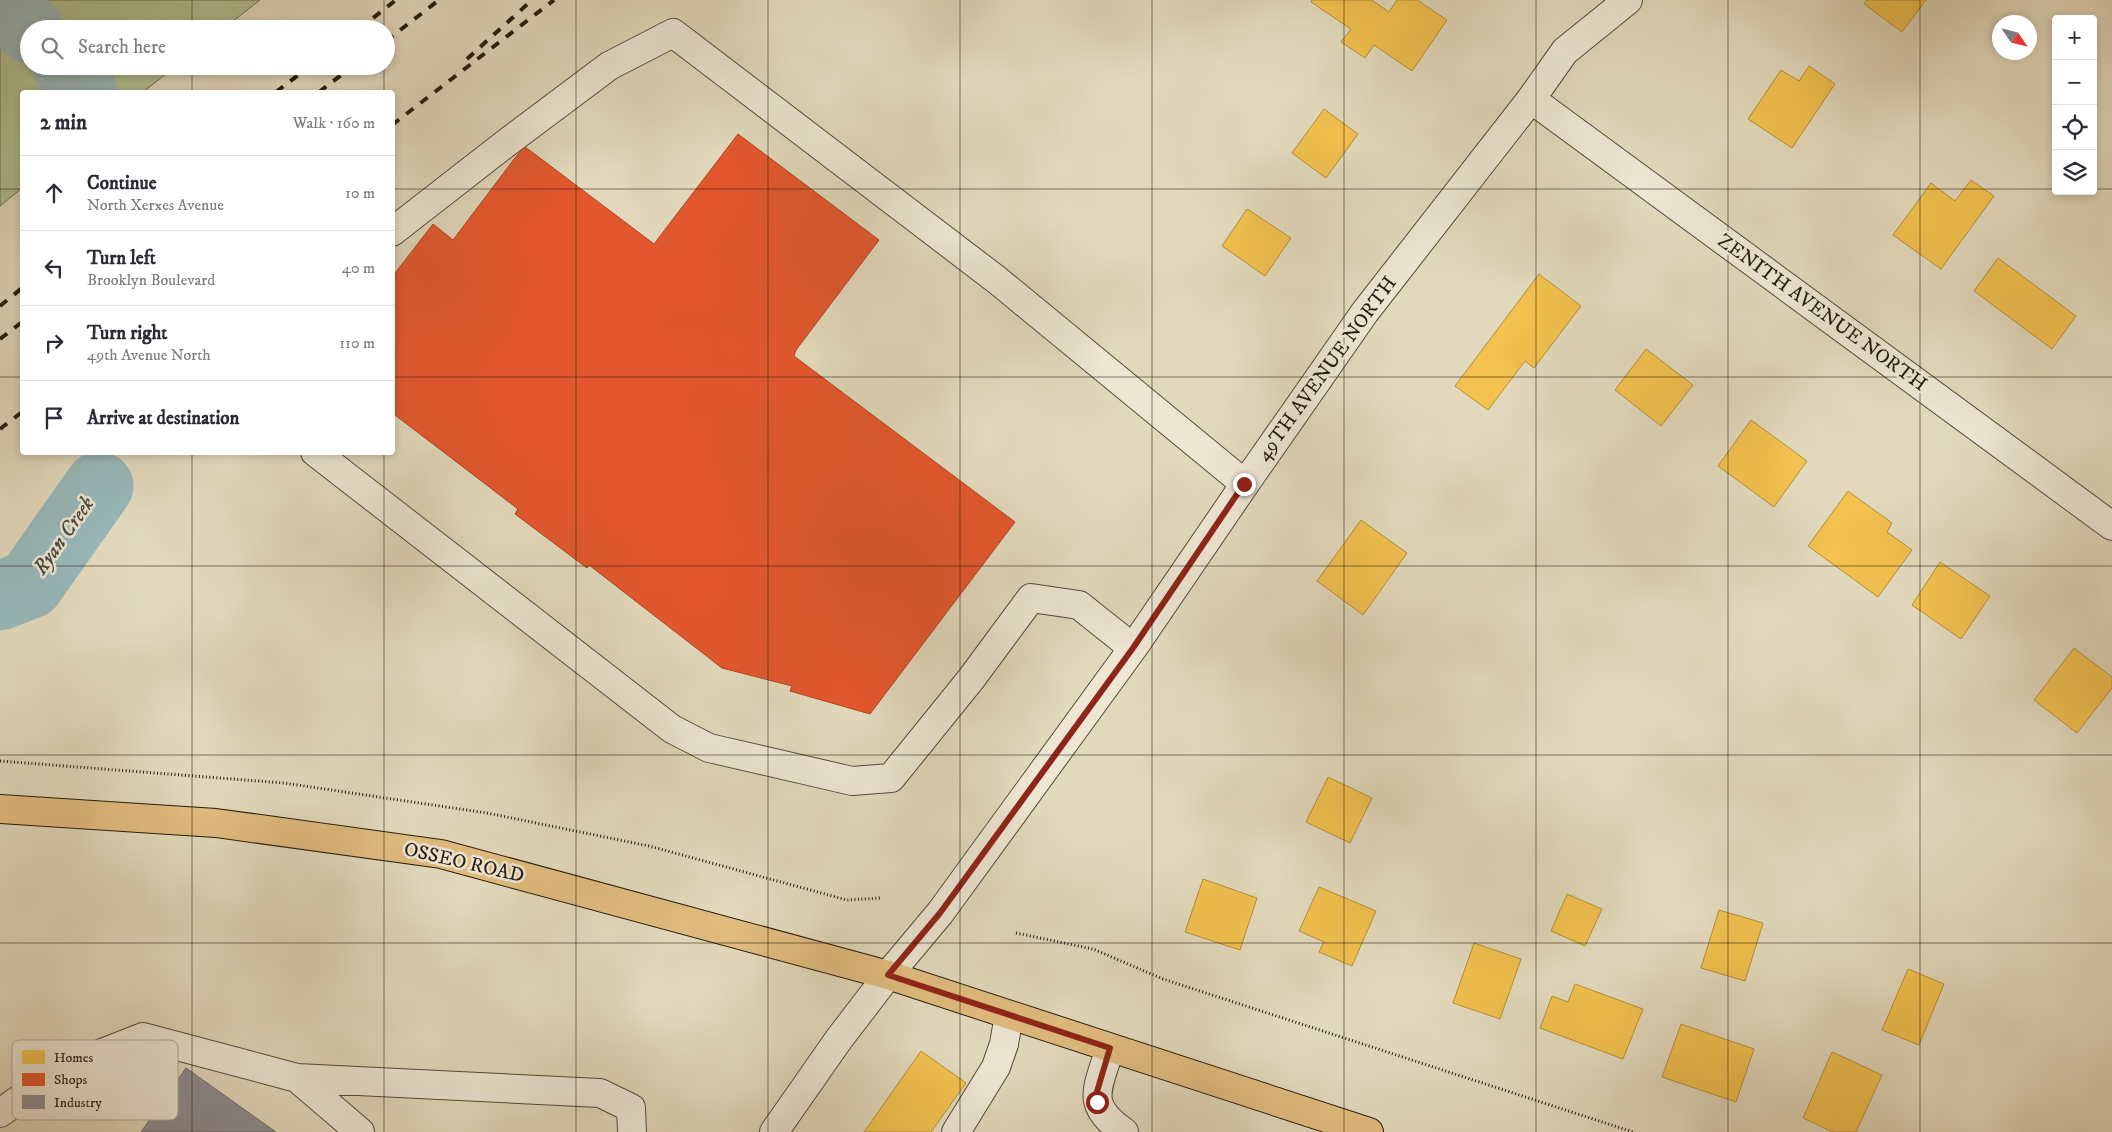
<!DOCTYPE html>
<html lang="en">
<head>
<meta charset="utf-8">
<style>
	:root { --surface:#fff; --page:#f2f2f3; --text:#2b2b33; --muted:#7c7c81; --line:#e1e1e2 }
	body { margin:0; font-family:"IM FELL DW Pica",serif; background:var(--page); color:var(--text) }
	.controls { position:absolute; right:15px; top:15px; display:grid; overflow:hidden; border-radius:5px; box-shadow:0 2px 8px #0003 }
	.controls button { width:45px; height:45px; display:grid; place-items:center; padding:0; border:0; border-bottom:1px solid var(--line); background:var(--surface); color:var(--text); font:25px sans-serif }
	.compass { position:absolute; left:1992px; top:15px; width:45px; height:45px; border-radius:50%; background:var(--surface); box-shadow:0 2px 8px #0003; rotate:125deg }
	.stop { position:absolute; width:15px; height:15px; margin:-11px; border:4px solid #8f2418; border-radius:50%; background:#fff }
	.stop.end { background:#8f2418; border-color:#fff; box-shadow:0 1px 5px #0008 }
	.list { margin:0; padding:0; list-style:none }
	h2 { display:flex; justify-content:space-between; align-items:center; height:65px; margin:0; padding:0 20px; font-size:21px }
	h2 small { font-size:16px; font-weight:400; color:var(--muted) }
	.list li { display:grid; grid-template-columns:32px 1fr auto; gap:15px; align-items:center; box-sizing:border-box; height:75px; padding:0 20px; border-top:1px solid var(--line) }
	.list b { display:block; font-size:19px; white-space:nowrap }
	.list p { margin:0; font-size:16px; white-space:nowrap; color:var(--muted) }
	.list em { font-size:16px; font-style:normal; color:var(--muted) }
	.icon { flex:none; width:28px; height:28px; fill:none; stroke:currentColor; stroke-width:2; stroke-linecap:round; stroke-linejoin:round }
	.map { position:relative; flex:none; width:2112px; height:1132px; overflow:hidden }
	.search { position:absolute; background:var(--surface); box-shadow:0 2px 8px #0003; left:20px; top:20px; width:375px; height:55px; display:flex; align-items:center; gap:12px; box-sizing:border-box; padding:0 18px; border-radius:28px; color:var(--muted); font-size:19px }
	.panel { position:absolute; background:var(--surface); box-shadow:0 2px 8px #0003; left:20px; top:90px; width:375px; height:365px; border-radius:5px }
	.map>svg:first-child { display:block }
	.green { fill:#b0c093; stroke:#6a6e50 }
	.homes { fill:#f2c14e; stroke:#b48f3b }
	.shops { fill:#e4572e; stroke:#ab4524 }
	.industry { fill:#8d8d92; stroke:#6e6b6a }
	.lines { fill:none; stroke-linecap:round; stroke-linejoin:round }
	.river { stroke:#98b8ba; stroke-width:69 }
	.minor-casing { stroke:#544a3a; stroke-width:30 }
	.major-casing { stroke:#251b0e; stroke-width:30 }
	.path { stroke:#251b0e; stroke-width:3; stroke-dasharray:1 2.5; stroke-linecap:butt }
	.minor { stroke:#ece6d3; stroke-width:28 }
	.major { stroke:#e1bc7e; stroke-width:28 }
	.rail { stroke:#251b0e; stroke-width:4; stroke-dasharray:9 9; stroke-linecap:butt }
	.route { stroke:#8f2418; stroke-width:6 }
	.grid { fill:none; stroke:#251b0e; stroke-width:1; stroke-opacity:0.55 }
	.labels { text-anchor:middle; dominant-baseline:central; stroke-width:5; stroke-linejoin:round; paint-order:stroke }
	.street-label { font-size:20px; fill:#251b0e; stroke:#ece6d3 }
	.water-label { font-size:21px; font-style:italic; fill:#484a42; stroke:#ece6d3 }
	.key { fill:#ece6d3; stroke:#b0a998; stroke-width:1 }
	.key-label { font-size:14px; fill:#251b0e }
</style>
</head>
<body>
<div class="map">
<svg width="2112" height="1132" viewBox="0 0 2112 1132">
	<rect width="100%" height="100%" fill="#e2d9bc"/>
	<filter id="stains"><feTurbulence type="fractalNoise" baseFrequency=".004" numOctaves="4"/><feColorMatrix values="0 0 0 0 .2 0 0 0 0 .09 0 0 0 0 .02 0 0 0 .5 -.17"/></filter>
	<radialGradient id="worn" r=".72"><stop offset=".6" stop-color="#630" stop-opacity="0"/><stop offset="1" stop-color="#630" stop-opacity=".3"/></radialGradient>
	<path class="green" d="M0 0H260L223 29H29V66H176L143 92H22V188L0 206Z"/>
	<path class="homes" d="M1312 0H1372L1389 12 1397 0H1417L1447 20 1412 71 1374 45 1365 58 1341 42 1351 29 1311 2Z
		M1867 0H1926L1902 32 1864 4Z
		M1809 66 1835 84 1792 148 1748 119 1781 70 1799 81Z
		M1324 109 1358 134 1326 178 1292 153Z
		M1971 180 1994 196 1941 269 1893 235 1931 183 1955 201Z
		M1247 209 1291 238 1265 276 1222 246Z
		M1998 258 2076 316 2052 349 1974 291Z
		M1539 274 1581 306 1534 368 1525 361 1488 410 1455 386Z
		M1646 349 1693 385 1661 426 1615 390Z
		M1751 420 1807 461 1774 507 1718 466Z
		M1848 491 1892 523 1887 532 1912 550 1878 597 1808 546Z
		M1361 520 1407 553 1363 615 1317 581Z
		M1940 562 1990 596 1961 639 1912 605Z
		M2074 648 2112 677V688L2077 733 2034 700Z
		M1328 777 1372 798 1350 843 1306 822Z
		M1203 879 1257 898 1240 950 1185 932Z
		M1319 887 1376 911 1352 966 1319 952 1324 942 1299 931Z
		M1567 894 1602 909 1585 946 1551 931Z
		M1719 910 1763 923 1745 981 1701 968Z
		M1474 943 1521 959 1500 1019 1453 1003Z
		M1908 969 1944 984 1919 1045 1882 1030Z
		M1575 984 1643 1009 1623 1059 1540 1028 1552 996 1568 1002Z
		M1681 1024 1754 1049 1736 1102 1662 1077Z
		M921 1051 966 1083 931 1132H864Z
		M1832 1052 1882 1075 1856 1132H1833L1803 1118Z"/>
	<path class="shops" d="M738 134 879 240 796 350 794 356 1015 522 870 714 790 691 792 686 722 668 589 565 587 568 515 514 518 509 395 415 392 419V277L433 224 453 240 524 146 654 244Z"/>
	<path class="industry" d="M186 1068 276 1132H141Z"/>
	<g class="lines">
		<path class="river" d="M0 1 29 29
			M67 66 79 78 82 92
			M0 596 30 584 99 486"/>
		<defs>
			<path id="minor" d="M1531 99 2112 526
				M392 232 505 144 609 66 673 33 997 280 1245 484
				M315 452 672 729 709 748 852 781 891 778 971 679 1031 598 1079 605 1133 648
				M1110 1048C1098 1089 1084 1104 1124 1132
				M297 1078 360 1132
				M0 1113 64 1068 143 1037 297 1078 600 1093 631 1108 632 1132
				M774 1132 839 1039 888 975 940 913 1133 648 1245 484 1365 312 1531 99 1565 51 1628 0
				M956 1132 996 1067 1004 1044 1009 1015"/>
			<path id="major" d="M0 809 216 823 441 854 888 975 1369 1132"/>
		</defs>
		<use href="#minor" class="minor-casing"/>
		<use href="#major" class="major-casing"/>
		<path class="path" d="M0 761 284 783 487 813 649 846 847 900 880 898
			M1016 933 1093 949 1163 979 1633 1132"/>
		<use href="#minor" class="minor"/>
		<use href="#major" class="major"/>
		<path class="rail" d="M359 29 396 0
			M386 41 439 0
			M467 59 532 0
			M276 92 310 66
			M319 92 353 66
			M392 125 554 0
			M0 306 22 288
			M0 339 22 322
			M0 429 22 412"/>
	</g>
	<g class="lines">
		<path class="route" d="M1097 1102 1096 1095 1110 1048 888 975 940 913 1133 648 1244 484"/>
	</g>
	<path class="grid" d="M192 0V29M384 0V29M576 0V1132M768 0V1132M960 0V1132M1152 0V1132M1344 0V1132M1536 0V1132M1728 0V1132M1920 0V1132M192 66V92M384 66V92M0 189H22M392 189H2056M2093 189H2112M0 377H22M392 377H2112M192 452V1132M384 452V1132M0 566H2112M0 755H2112M0 943H2112"/>
	<g class="labels">
		<g class="street-label">
			<text transform="translate(1822 313) rotate(36)">ZENITH AVENUE NORTH</text>
			<text transform="translate(1327 369) rotate(-54)">49TH AVENUE NORTH</text>
			<text transform="translate(464 863) rotate(13)">OSSEO ROAD</text>
		</g>
		<g class="water-label">
			<text transform="translate(64 536) rotate(-55)">Ryan Creek</text>
		</g>
	</g>
	<rect x="12" y="1040" width="166" height="80" rx="8" class="key"/>
	<rect x="22" y="1050" width="23" height="14" fill="#f2c14e"/>
	<rect x="22" y="1073" width="23" height="13" fill="#e4572e"/>
	<rect x="22" y="1095" width="23" height="14" fill="#8d8d92"/>
	<g class="key-label">
		<text x="54" y="1062">Homes</text>
		<text x="54" y="1084">Shops</text>
		<text x="54" y="1107">Industry</text>
	</g>
	<rect width="100%" height="100%" filter="url(#stains)"/>
	<rect width="100%" height="100%" fill="url(#worn)"/>
</svg>
<div class="controls">
<button>+</button>
<button>−</button>
<button><svg class="icon" aria-label="locate" viewBox="0 0 24 24"><circle cx="12" cy="12" r="6"/><path d="M12 2v4M12 18v4M2 12h4M18 12h4"/></svg></button>
<button><svg class="icon" aria-label="layers" viewBox="0 0 24 24"><path d="M12 4l9 5-9 5-9-5zM3 14l9 5 9-5"/></svg></button>
</div>
<svg class="compass" viewBox="-18 -18 36 36"><path d="M0-13l5 13h-10z" fill="#e53935"/><path d="M0 13l5-13h-10z" fill="#7c7c81"/></svg>
<div class="stop" style="left:1097px;top:1102px"></div>
<div class="stop end" style="left:1244px;top:484px"></div>
<div class="search"><svg class="icon" aria-label="search" viewBox="0 0 24 24"><circle cx="10" cy="10" r="6"/><path d="M15 15l6 6"/></svg>Search here</div>
<section class="panel">
<h2>2 min<small>Walk · 160 m</small></h2>
<ul class="list">
<li><svg class="icon" aria-label="ahead" viewBox="0 0 24 24"><path d="M12 20V5M6 11l6-6 6 6"/></svg><div><b>Continue</b><p>North Xerxes Avenue</p></div><em>10 m</em></li>
<li><svg class="icon" aria-label="left" viewBox="0 0 24 24"><path d="M17 20v-9H6M10 6l-5 5 5 5"/></svg><div><b>Turn left</b><p>Brooklyn Boulevard</p></div><em>40 m</em></li>
<li><svg class="icon" aria-label="right" viewBox="0 0 24 24"><path d="M7 20v-9h11M14 6l5 5-5 5"/></svg><div><b>Turn right</b><p>49th Avenue North</p></div><em>110 m</em></li>
<li><svg class="icon" aria-label="arrive" viewBox="0 0 24 24"><path d="M6 21V4h12l-3 4 3 4H6"/></svg><div><b>Arrive at destination</b></div></li>
</ul>
</section>
</div>
</body>
</html>
